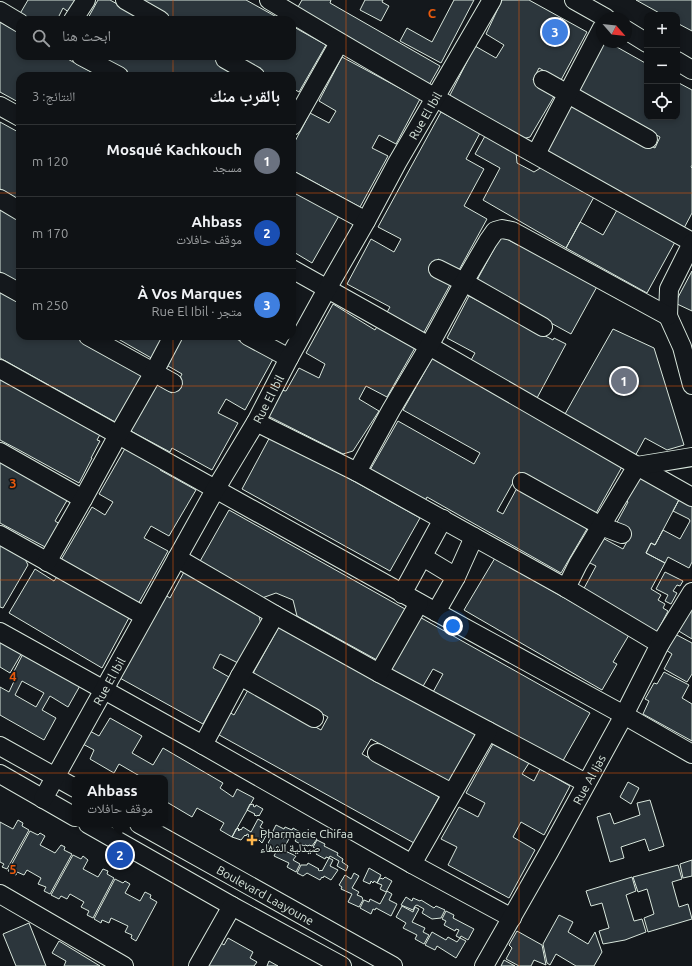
<!DOCTYPE html>
<html lang="ar">
<head>
<meta charset="utf-8">
<style>
	:root { --surface:#0f1215; --page:#181b1e; --text:#f1f3f6; --muted:#9b9ea0; --line:#2f3234; --accent:#7c3aed }
	body { margin:0; font-family:Ubuntu,"Noto Naskh Arabic",sans-serif; background:var(--page); color:var(--text); direction:rtl }
	.controls { position:absolute; right:12px; top:12px; display:grid; overflow:hidden; border-radius:8px; box-shadow:0 2px 6px #0003 }
	.controls button { width:36px; height:36px; display:grid; place-items:center; padding:0; border:0; border-bottom:1px solid var(--line); background:var(--surface); color:var(--text); font:20px sans-serif }
	.compass { position:absolute; left:596px; top:12px; width:36px; height:36px; border-radius:50%; background:var(--surface); box-shadow:0 2px 6px #0003; rotate:118deg }
	.you { position:absolute; left:453px; top:626px; width:14px; height:14px; margin:-10px; border:3px solid #fff; border-radius:50%; background:#1a73e8; box-shadow:0 0 0 6px #1a73e833 }
	.badge { display:grid; place-items:center; width:26px; height:26px; border-radius:50%; background:var(--accent); color:#fff; font-size:13px; font-weight:700 }
	.pin { position:absolute; translate:-50% -50%; border:2px solid #fff; box-shadow:0 1px 4px #0006 }
	.popup { position:absolute; left:72px; top:775px; width:96px; height:52px; box-sizing:border-box; display:grid; place-content:center; border-radius:8px; background:var(--surface); filter:drop-shadow(0 1px 3px #0005); font-size:13px; white-space:nowrap; color:var(--muted) }
	.popup b { font-size:15px; color:var(--text) }
	.popup::after { content:''; position:absolute; left:50%; top:100%; margin-left:-8px; border:8px solid transparent; border-top-color:var(--surface) }
	.list { margin:0; padding:0; list-style:none }
	h2 { display:flex; justify-content:space-between; align-items:center; height:52px; margin:0; padding:0 16px; font-size:17px }
	h2 small { font-size:13px; font-weight:400; color:var(--muted) }
	.list li { display:grid; grid-template-columns:26px 1fr auto; gap:12px; align-items:center; box-sizing:border-box; height:72px; padding:0 16px; border-top:1px solid var(--line) }
	.list b { display:block; font-size:15px; white-space:nowrap }
	.list p { margin:0; font-size:13px; white-space:nowrap; color:var(--muted) }
	.list em { font-size:13px; font-style:normal; color:var(--muted) }
	.icon { flex:none; width:22px; height:22px; fill:none; stroke:currentColor; stroke-width:2; stroke-linecap:round; stroke-linejoin:round }
	.map { position:relative; flex:none; width:692px; height:966px; overflow:hidden; direction:ltr }
	.search { position:absolute; background:var(--surface); box-shadow:0 2px 6px #0003; left:16px; top:16px; width:280px; height:44px; display:flex; align-items:center; gap:10px; box-sizing:border-box; padding:0 14px; border-radius:12px; color:var(--muted); font-size:15px }
	.panel { position:absolute; background:var(--surface); box-shadow:0 2px 6px #0003; left:16px; top:72px; width:280px; height:268px; border-radius:12px; direction:rtl }
	.map>svg:first-child { display:block }
	.building { fill:#2c363c; stroke:#d8e6dc; fill-rule:evenodd }
	.lines { fill:none; stroke-linecap:round; stroke-linejoin:round }
	.minor-casing { stroke:#d8e6dc; stroke-width:20 }
	.minor { stroke:#14181c; stroke-width:18 }
	.grid { fill:none; stroke:#e8590c; stroke-width:1; stroke-opacity:0.55 }
	.poi-dot { fill:#ffb74d; stroke:#14181c; stroke-width:1.5 }
	.labels { text-anchor:middle; dominant-baseline:central; stroke-width:3; stroke-linejoin:round; paint-order:stroke }
	.street-label { font-size:12px; fill:#d8e6dc; stroke:#14181c }
	.poi-label { font-size:12px; fill:#d8e6dc; stroke:#14181c; text-anchor:start }
	.grid-label { font-size:13px; text-anchor:middle; font-weight:bold; fill:#e8590c; stroke:#14181c; stroke-width:3; stroke-linejoin:round; paint-order:stroke }
</style>
</head>
<body>
<div class="map">
<svg width="692" height="966" viewBox="0 0 692 966">
	<rect width="100%" height="100%" fill="#14181c"/>
	<path class="building" d="M28 0H77L70 13 63 8 57 20H23L18 17Z
		M98 0H110L146 20H87Z
		M136 0H246L282 20H172Z
		M302 0H331L330 3 440 66 428 87 295 12Z
		M365 0H383L382 2 389 6 381 21 360 10Z
		M454 0H474L441 63 400 41 407 28 432 42Z
		M502 0H529L587 32 561 80 539 68 533 80 556 93 530 137 522 139 448 99 475 46 496 58 504 45 486 34Z
		M636 0H692V31L677 23V15H663Z
		M0 22 20 33V56H62L99 76H20V103L0 92Z
		M292 26 326 45 299 92 292 88V76H270L235 56H292Z
		M604 42H608L647 64V117H677V82L692 90V165L691 167 692 168V213L683 230 548 154 549 145 570 103 655 148 660 137 577 89Z
		M94 56H215L214 58 245 76H130Z
		M342 57 420 99 396 144 379 135 372 148 388 156 360 207 292 170V147L310 113 329 123 336 111 319 101Z
		M441 112 480 133 466 159 484 169 464 206 487 219 459 270 438 259 431 272 451 283 423 334 386 314 390 307 347 284 371 239 394 252 401 239 378 227Z
		M0 122 20 133V200L0 189Z
		M485 136 516 152 517 163 534 172 542 167 594 197 566 248 483 200 500 168 475 154Z
		M292 187 340 214 312 263 292 251Z
		M0 208 20 218V284L0 272Z
		M617 210 675 242 647 293 566 248 580 222 603 235Z
		M501 236 518 245 521 240 599 283 571 334 476 282Z
		M692 271V311L675 303Z
		M0 290 20 301V336H84L146 371 117 423 0 358Z
		M469 296 553 340 554 338 566 344 537 398 470 362 475 353 447 338Z
		M333 304 375 330 378 325 416 346 387 397 366 386 359 399 379 411 353 451 343 454 266 415 281 390 286 391 299 368 319 378 325 364 306 353Z
		M613 329 654 348 684 445 667 450 645 438 634 458 565 414Z
		M113 336H161L165 339 153 359Z
		M178 336H231L273 359 245 410 226 399 218 413 238 423 212 470 172 448 170 452 127 429 153 382 172 393 182 374 163 363Z
		M433 357 623 465 595 515 519 472 497 511 503 514 517 488 588 527 561 573 427 497 425 501 370 470 398 421 474 464 480 453 403 410Z
		M0 374 102 431 97 440 100 441 91 458H92L79 483 19 450 0 440Z
		M271 435 420 518 390 571 242 489Z
		M127 445 163 466 160 470 196 490 169 536 151 526 144 538 168 551 138 604 61 560 92 507 105 515 113 502 99 494Z
		M0 456 69 497 55 521 60 524 47 548 0 523Z
		M641 472 681 496 655 545 651 543 646 553 665 563 651 589 661 595 658 600 665 604 663 608 668 611 657 632 582 592 596 566 586 561 599 536 623 549 631 534 615 526 628 502 626 500Z
		M681 496 692 503V562L689 568 668 557 665 563 646 553 651 543 655 545 663 530 680 539 690 521 689 519 673 511Z
		M229 510 405 609 377 660 297 616 293 600 276 593 262 598 199 563Z
		M0 541 23 555 28 565 3 608 0 607Z
		M495 558 629 635 613 662 617 664 602 690 464 610Z
		M35 569 54 581 59 574 131 614 102 668 9 613Z
		M185 570 258 611 261 625 240 664 220 654 213 668 229 677 203 724 118 677 164 594 170 598Z
		M665 572 683 581 680 586 677 585 673 591 677 593 671 604 665 601 668 595 656 589Z
		M692 605V639L677 630Z
		M416 615 590 713 560 766 432 694 443 674 433 669 422 688 387 668Z
		M280 625 476 733 449 782 371 739 362 754 439 797 414 843 212 731 224 709 234 715 248 690 321 730 328 717 252 675Z
		M675 634 692 643V674L687 682 664 669 672 654 666 650Z
		M0 638 23 651 10 673 0 667Z
		M24 652 81 684 68 707 50 696 42 710 56 718 44 740 0 715V687L9 692 16 677 12 675ZM22 681 44 693 36 707 15 695Z
		M664 672 689 685 682 698 692 704V741L643 714 649 701 645 699 654 683 657 684Z
		M110 718 142 736 132 753 153 765 163 748 223 783 220 788 233 797 237 789 254 798 232 837 220 830 224 823 197 808 192 817 165 801V778H143L119 764 114 773 90 759 94 750 81 743 88 730 99 736Z
		M493 744 529 763 522 774 534 781 540 769 570 786 544 835 521 822 513 837 535 850 509 898 448 865 457 847 441 839 459 807 478 817 485 803 466 793Z
		M628 782 639 788 631 804 620 797Z
		M650 800 664 846 649 851 645 839 621 847 624 858 610 862 597 817 610 813 614 824 640 815 637 803Z
		M250 804 251 805 252 804 254 805 253 806 255 807 256 805 263 809 259 816 258 815 257 816 254 815 255 814 247 810Z
		M258 819 263 822 260 827 268 832 262 843 259 840 258 841 256 840 255 841 248 837 249 835 247 834 246 836 245 835 241 840 232 837 236 829H237L238 828 239 829 238 830 239 831 240 829 241 830 243 827 251 832Z
		M18 820 23 823 22 826 29 830 7 869 2 867 4 864 0 862V822L13 829Z
		M276 825 284 829 285 827 292 830 293 828 307 836 308 834 317 839 312 846 309 845 308 846 305 845 304 846 295 841 297 838 288 833 285 834 283 833 281 835 278 834 279 833 277 832 276 833 273 831Z
		M30 831 38 835 40 833 45 836 40 845 55 853 61 845 65 847 64 850 72 854 50 894 44 891 46 887 38 884 41 878 27 870 24 875 17 872 16 875 8 871Z
		M273 834 283 839 286 835 290 837 283 850 296 856 293 860 300 864 296 872 287 867 289 863 274 856 277 850 267 845Z
		M317 840 325 844 324 846 338 853 337 855 343 859 342 862 348 866 346 871 337 866 339 861 330 856 329 858 326 857 325 859 316 854 318 850 313 847Z
		M73 855 81 859 83 856 88 860 83 869 98 877 103 869 108 871 107 874 114 878 93 918 87 915 89 911 81 907 84 902 70 894 67 899 61 896 59 899 51 895Z
		M329 858 333 860 330 866 338 870 331 880 324 876 323 878 322 877 320 880 307 873 303 876 297 873 301 865H307L308 863 319 869 318 870 320 871 321 870 322 871Z
		M692 860V876L683 878 680 864Z
		M678 865 682 879 672 882 679 907 688 904 692 919 648 932 644 918 654 914 647 889 638 892 633 877Z
		M369 868 381 875 377 883 374 881 373 883 371 881 370 884 363 881Z
		M354 873 359 876 352 888 359 892 357 895 362 897 363 900 359 907 348 902 352 894 341 889 342 887 339 885 345 875 351 879Z
		M385 877 392 881 386 892 380 889 382 885 377 883 380 878 383 879Z
		M632 877 636 891 626 895 634 921 642 919 646 932 625 940 603 944 599 931 609 928 602 903 591 906 586 891Z
		M115 879 123 883 125 881 130 884 125 893 140 901 145 892 151 895 150 898 157 902 136 941 131 938 132 935 125 932 128 926 111 918 109 923 102 920 101 923 94 919Z
		M387 891 392 894 389 900 397 904 391 916 376 908 375 910 373 909 371 914 360 908 364 900 369 902 370 899 380 904Z
		M406 897 412 901 413 898 420 901 421 900 434 908 436 906 445 910 441 918 432 919 422 913 424 909 417 905 415 906 413 910 401 905Z
		M402 906 413 912 415 907 419 909 412 922 425 928 423 932 429 935 424 944 415 939 417 935 403 928 406 923 396 917Z
		M446 911 454 915 453 918 474 929 468 940 461 936 460 938 456 936 459 930 456 929 455 931 444 925 446 921 442 919Z
		M559 915 573 922 568 932 588 944 595 932 602 952 594 966H576L556 954 550 965 547 963 543 944Z
		M29 923 46 966H16L3 934Z
		M517 931 542 945 546 965 534 960 531 966H519L506 959 512 948 509 945Z
		M432 932 446 940 448 937 457 942 460 938 466 941 456 958 437 946 435 950 425 945Z
		M228 938 253 952 250 958 257 962 254 966H202L221 943 224 945Z
		M59 941 100 966H64L66 961 52 953Z
		M504 960 515 966H501Z
		M269 961 278 966H267Z"/>
	<g class="lines">
		<defs>
			<g id="minor">
				<path d="M125 0 160 20"/>
				<path d="M269 0C408 84 550 163 692 242"/>
				<path d="M574 0 606 18"/>
				<path d="M0 11 20 23"/>
				<path d="M73 20 86 0"/>
				<path d="M626 30 647 43"/>
				<path d="M81 56 119 76"/>
				<path d="M225 59 255 76"/>
				<path d="M677 61 692 70"/>
				<path d="M543 80 648 139"/>
				<path d="M0 106 20 117"/>
				<path d="M292 126 339 43"/>
				<path d="M536 154 602 28"/>
				<path d="M292 181 366 221"/>
				<path d="M0 199 20 211"/>
				<path d="M692 243 669 289 668 316 682 347 692 385"/>
				<path d="M292 269 429 346 637 466 692 497"/>
				<path d="M438 269 464 282 543 327"/>
				<path d="M0 282 20 293"/>
				<path d="M88 336 173 383"/>
				<path d="M248 336 289 358"/>
				<path d="M0 369 436 612 624 715 692 754"/>
				<path d="M256 422 357 472"/>
				<path d="M0 452 83 499"/>
				<path d="M522 482 601 526 622 534"/>
				<path d="M0 535 144 616"/>
				<path d="M423 557 456 577"/>
				<path d="M177 558 275 615 379 673 586 783"/>
				<path d="M47 562 83 499 118 435 154 372 173 336"/>
				<path d="M566 588 578 564 637 466 692 457"/>
				<path d="M402 594 443 519"/>
				<path d="M436 612 456 577 474 537"/>
				<path d="M0 632 203 745 412 864 512 918"/>
				<path d="M660 644 566 588 357 472 391 410 429 346 464 282 488 241 495 231 502 229 512 231 668 316"/>
				<path d="M379 673 419 603"/>
				<path d="M240 676 314 718"/>
				<path d="M203 745 240 676 275 615"/>
				<path d="M0 746 75 788"/>
				<path d="M377 753 452 793"/>
				<path d="M0 774 75 817"/>
				<path id="s1" d="M43 799 215 490 256 422 289 358 327 289 366 221 397 163 492 0"/>
				<path d="M88 824 232 906 342 966"/>
				<path id="s2" d="M139 824 393 966"/>
				<path d="M412 864 488 731"/>
				<path d="M0 894 124 966"/>
				<path d="M198 966 232 906"/>
				<path id="s3" d="M484 966 549 852 624 715 660 644 692 592"/>
			</g>
		</defs>
		<use href="#minor" class="minor-casing"/>
		<use href="#minor" class="minor"/>
	</g>
	<path class="grid" d="M173 0V20M346 0V966M519 0V966M173 56V76M0 193H20M292 193H692M173 336V966M0 386H692M0 580H692M0 773H692"/>
	<path class="poi-dot" d="M250 834h4v4h4v4h-4v4h-4v-4h-4v-4h4z"/>
	<g class="labels">
		<g class="street-label">
			<text stroke="none"><textPath href="#s1" startOffset="783">Rue El Ibil</textPath></text>
			<text stroke="none"><textPath href="#s1" startOffset="459">Rue El Ibil</textPath></text>
			<text stroke="none"><textPath href="#s1" startOffset="135">Rue El Ibil</textPath></text>
			<text stroke="none"><textPath href="#s3" startOffset="214">Rue Al Ijas</textPath></text>
			<text stroke="none"><textPath href="#s2" startOffset="145">Boulevard Laayoune</textPath></text>
		</g>
		<g class="poi-label">
			<text x="260" y="833">Pharmacie Chifaa<tspan x="260" dy="14">صيدلية الشفاء</tspan></text>
		</g>
	</g>
	<g class="grid-label">
		<text x="432" y="18">C</text>
		<text x="13" y="488">3</text>
		<text x="13" y="681">4</text>
		<text x="13" y="874">5</text>
	</g>
</svg>
<div class="controls">
<button>+</button>
<button>−</button>
<button><svg class="icon" aria-label="locate" viewBox="0 0 24 24"><circle cx="12" cy="12" r="6"/><path d="M12 2v4M12 18v4M2 12h4M18 12h4"/></svg></button>
</div>
<svg class="compass" viewBox="-18 -18 36 36"><path d="M0-13l5 13h-10z" fill="#e53935"/><path d="M0 13l5-13h-10z" fill="#9b9ea0"/></svg>
<div class="you"></div>
<div class="pin badge" style="left:624px;top:381px;background:#6b7280">1</div>
<div class="pin badge" style="left:120px;top:855px;background:#1a4fb4">2</div>
<div class="popup"><b>Ahbass</b>موقف حافلات</div>
<div class="pin badge" style="left:555px;top:32px;background:#3f7fe0">3</div>
<div class="search"><svg class="icon" aria-label="search" viewBox="0 0 24 24"><circle cx="10" cy="10" r="6"/><path d="M15 15l6 6"/></svg>ابحث هنا</div>
<section class="panel">
<h2>بالقرب منك<small>النتائج: 3</small></h2>
<ul class="list">
<li><span class="badge" style="background:#6b7280">1</span><div><b>Mosqué Kachkouch</b><p>مسجد</p></div><em>120 m</em></li>
<li><span class="badge" style="background:#1a4fb4">2</span><div><b>Ahbass</b><p>موقف حافلات</p></div><em>170 m</em></li>
<li><span class="badge" style="background:#3f7fe0">3</span><div><b>À Vos Marques</b><p>متجر · Rue El Ibil</p></div><em>250 m</em></li>
</ul>
</section>
</div>
</body>
</html>
